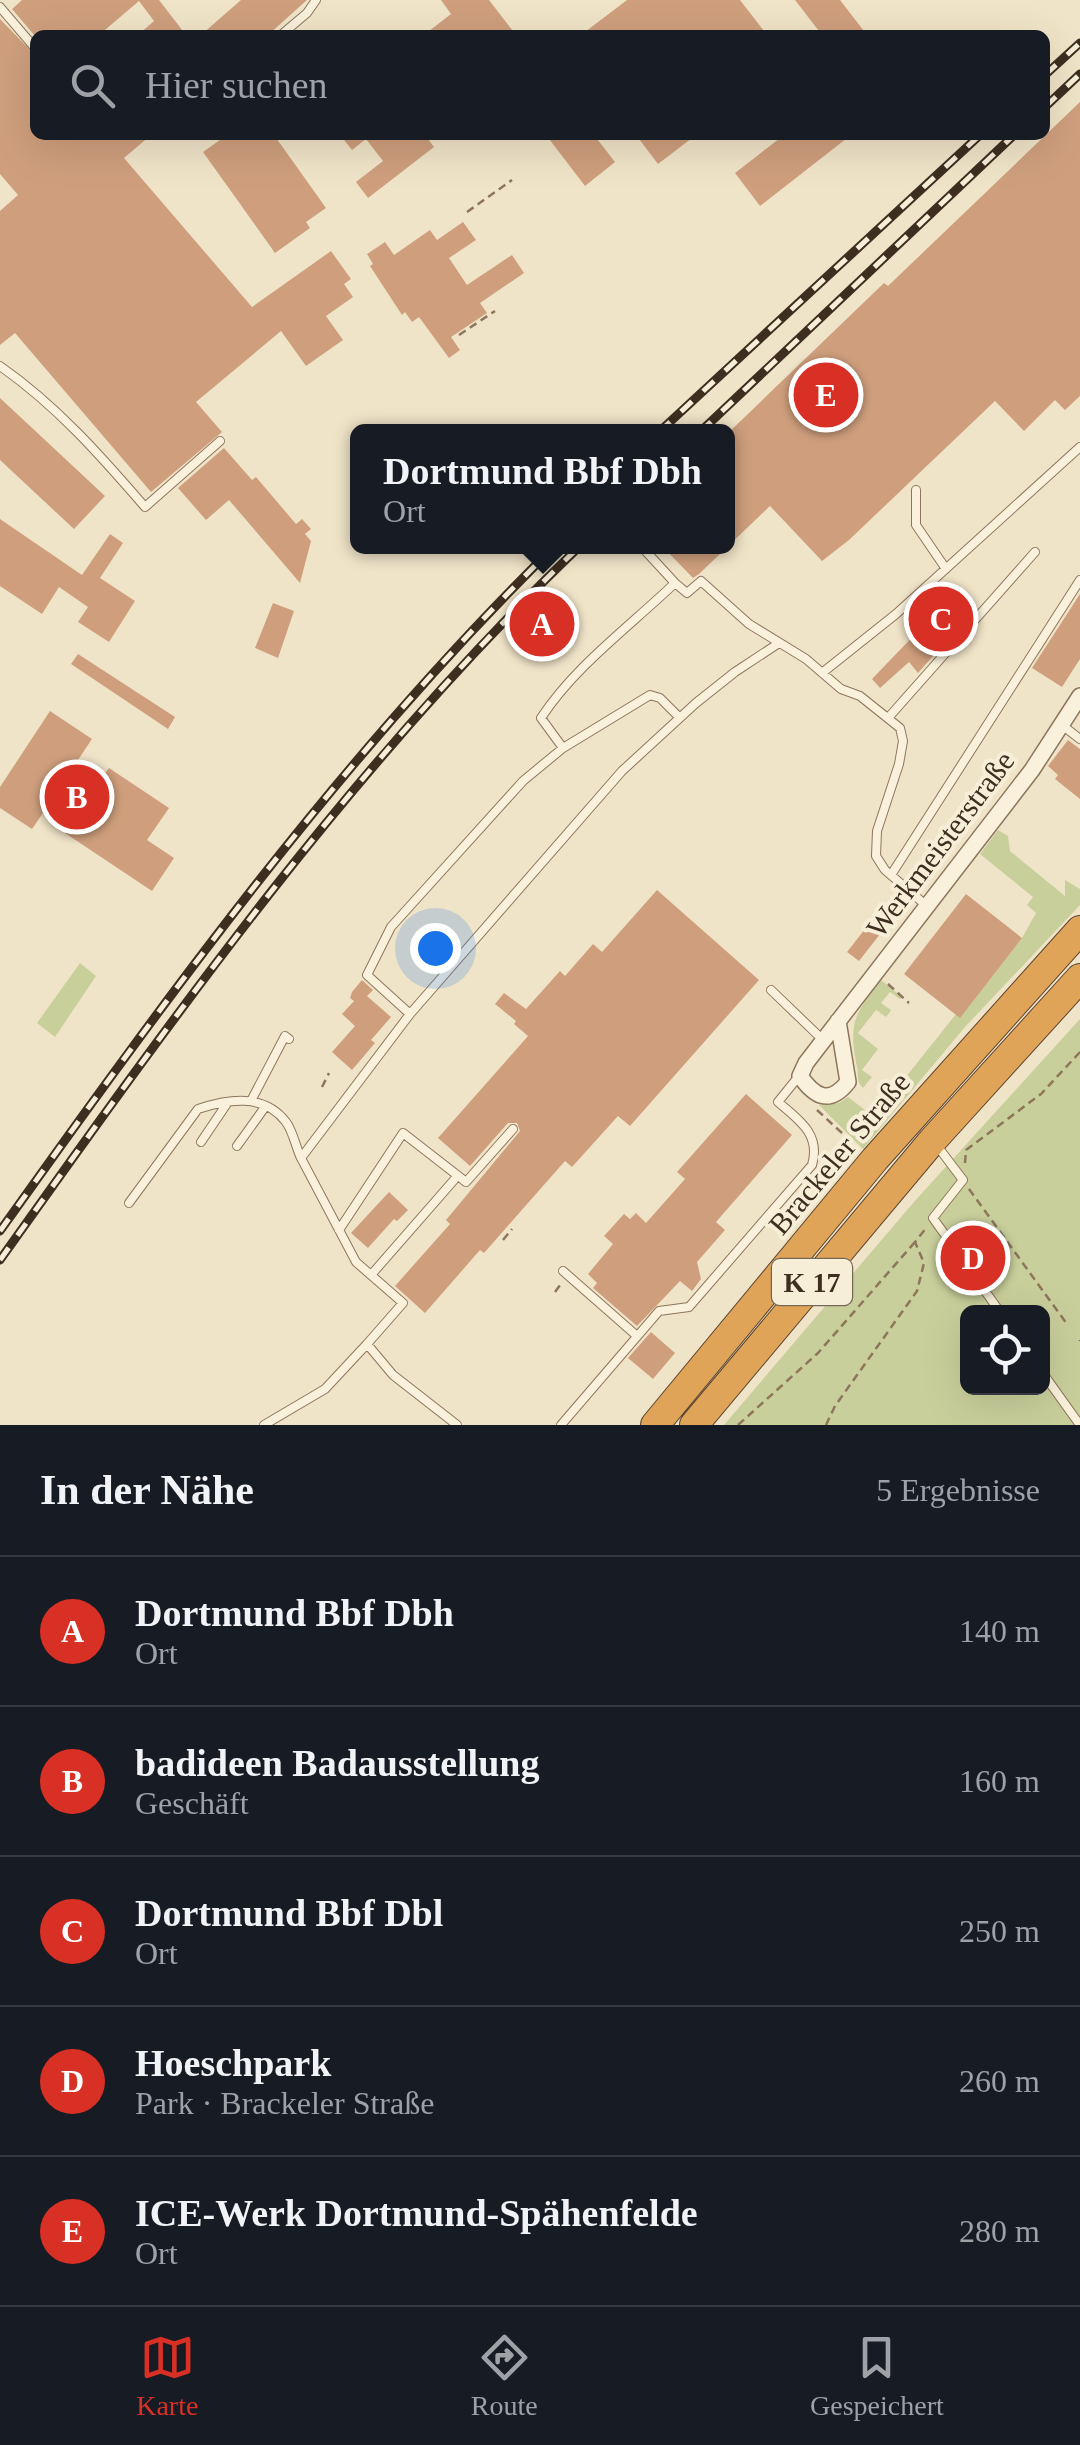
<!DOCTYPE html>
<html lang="de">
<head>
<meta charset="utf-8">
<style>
	:root { --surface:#171b24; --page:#242831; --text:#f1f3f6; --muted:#9ea1a6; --line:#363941; --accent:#d93025 }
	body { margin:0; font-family:"Times New Roman",serif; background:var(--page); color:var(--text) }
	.controls { position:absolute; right:30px; bottom:30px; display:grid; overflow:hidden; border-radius:15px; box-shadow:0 10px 40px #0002 }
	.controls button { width:90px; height:90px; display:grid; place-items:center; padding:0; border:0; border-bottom:2px solid var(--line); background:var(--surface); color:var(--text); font:50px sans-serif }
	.you { position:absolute; left:435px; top:948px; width:35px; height:35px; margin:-25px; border:8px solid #fff; border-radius:50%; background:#1a73e8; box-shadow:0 0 0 15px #1a73e833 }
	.badge { display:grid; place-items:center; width:65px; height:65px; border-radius:50%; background:var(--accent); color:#fff; font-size:32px; font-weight:700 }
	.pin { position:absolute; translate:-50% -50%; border:5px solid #fff; box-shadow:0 2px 10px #0006 }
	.popup { position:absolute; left:350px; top:424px; width:385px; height:130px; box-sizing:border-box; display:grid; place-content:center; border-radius:15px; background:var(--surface); filter:drop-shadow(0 2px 8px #0005); font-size:32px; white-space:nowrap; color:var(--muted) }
	.popup b { font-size:38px; color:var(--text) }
	.popup::after { content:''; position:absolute; left:50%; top:100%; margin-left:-20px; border:20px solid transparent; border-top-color:var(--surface) }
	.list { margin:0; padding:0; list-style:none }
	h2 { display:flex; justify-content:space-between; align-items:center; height:130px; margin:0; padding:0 40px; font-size:42px }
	h2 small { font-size:32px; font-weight:400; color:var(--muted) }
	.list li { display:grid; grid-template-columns:65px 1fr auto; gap:30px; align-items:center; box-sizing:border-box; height:150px; padding:0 40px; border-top:2px solid var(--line) }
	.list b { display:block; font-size:38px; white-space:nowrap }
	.list p { margin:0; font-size:32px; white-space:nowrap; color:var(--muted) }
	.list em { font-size:32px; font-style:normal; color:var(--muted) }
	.icon { flex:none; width:55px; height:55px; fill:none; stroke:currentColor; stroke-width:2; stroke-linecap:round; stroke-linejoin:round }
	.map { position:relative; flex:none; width:1080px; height:1425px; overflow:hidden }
	.search { position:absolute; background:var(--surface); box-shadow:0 10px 40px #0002; left:30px; right:30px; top:30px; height:110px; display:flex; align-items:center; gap:25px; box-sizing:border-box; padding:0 35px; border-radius:15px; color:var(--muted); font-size:38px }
	.sheet { height:880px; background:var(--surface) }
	nav { display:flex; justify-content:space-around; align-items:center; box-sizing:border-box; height:140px; border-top:2px solid var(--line); background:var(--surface); font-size:28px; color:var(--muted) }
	nav a { display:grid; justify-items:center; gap:5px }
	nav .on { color:var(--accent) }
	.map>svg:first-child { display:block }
	.green { fill:#c9cf9b; fill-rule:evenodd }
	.building { fill:#cf9f7d }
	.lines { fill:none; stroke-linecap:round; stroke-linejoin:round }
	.lane-casing { stroke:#8d765c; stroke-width:10 }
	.street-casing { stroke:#8d765c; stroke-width:18 }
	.highway-casing { stroke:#5b4430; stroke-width:30 }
	.path { stroke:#8d765c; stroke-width:2.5; stroke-dasharray:8 5; stroke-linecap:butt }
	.lane { stroke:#faf1dc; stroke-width:8 }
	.street { stroke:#faf1dc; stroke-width:15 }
	.highway { stroke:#e0a458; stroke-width:28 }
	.rail-casing { stroke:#3d2e20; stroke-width:9 }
	.rail { stroke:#f7eed8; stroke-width:5; stroke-dasharray:15; stroke-linecap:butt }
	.labels { text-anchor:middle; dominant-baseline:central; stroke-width:8; stroke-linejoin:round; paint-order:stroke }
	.shield { fill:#f7eed8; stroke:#756857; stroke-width:2.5 }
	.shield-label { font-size:28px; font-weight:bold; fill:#3d2e20 }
	.street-label { font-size:30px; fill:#3d2e20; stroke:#f7eed8 }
</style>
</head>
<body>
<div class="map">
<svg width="1080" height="1425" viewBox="0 0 1080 1425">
	<rect width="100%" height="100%" fill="#f0e4c8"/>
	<path class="green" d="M998 830 1008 836 1010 851 1065 896V880L1080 889V905L965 1027 863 1149 819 1105 839 1103 848 1097 874 1117 956 1014 960 1017 1022 938 1036 913 1027 905 1033 897 980 854Z
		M80 963 96 976 55 1037 37 1023Z
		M881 980 902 997 900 999 890 992 881 1003 891 1010 886 1017 876 1010 858 1033 878 1049 862 1070 872 1077 863 1088C856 1081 859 1077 857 1067 848 1023 854 1015 881 980Z
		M1080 1019V1425H724L913 1203ZM968 1312H1042V1388H968Z"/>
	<path class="building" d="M22 0H159L186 35H138L154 21 139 1 99 35 35 36 12 9Z
		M241 0H307L268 35H201Z
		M441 0H489L516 35H424L451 14Z
		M627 0H740L767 35H581Z
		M795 0H840L867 35H822Z
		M0 19 35 55V135H151L124 158 252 307 331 251 351 279 344 284 353 297 326 316 343 340 306 366 281 331 196 402 222 432 151 492 15 333 0 345V211L18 195 0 174Z
		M1080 102V396L1065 410 1055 400 1024 431 995 401 849 540 822 561 770 506 699 574 693 578 662 546H727V434L884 283 888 286Z
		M227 135H274L326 208 306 222 310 228 275 253 203 152Z
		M340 135H425L434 147 368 198 356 182 383 161 366 139 352 150Z
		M546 135H594L615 162 585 186Z
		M636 135H696L658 164Z
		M784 135H851L760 206 735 173Z
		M463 222 476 240 449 258 467 285 512 255 524 273 480 303 487 313 451 337 460 350 449 358 419 317 412 322 405 312 402 315 370 266 373 264 367 254 385 242 394 255 430 230 437 240Z
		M0 398 105 496 74 529 0 460Z
		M224 448 252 480 256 477 296 524 302 519 311 529 305 534 311 541 300 583 229 500 206 520 178 488Z
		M0 519 82 575 110 534 123 543 100 578 135 601 109 642 78 622 88 607 59 587 42 614 0 586Z
		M1080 594V659L1062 687 1032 668Z
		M946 602 959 616 950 625 956 630 918 673 909 662 880 688 872 679Z
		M273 603 294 611 278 658 255 648Z
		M78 654 175 717 168 729 71 664Z
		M50 711 92 739 70 772 90 785 98 773 103 776 109 768 169 808 147 840 174 858 152 891 65 833 68 829 43 813 32 829 0 808V787Z
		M1068 740 1080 749V799L1055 779 1058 775 1048 766Z
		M657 890 759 980 630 1126 618 1116 572 1167 565 1161 484 1253 480 1250 425 1313 395 1286 450 1224 446 1220 520 1131 517 1123H508L470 1166 438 1138 528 1036 514 1024 516 1021 495 1004 504 993 526 1009 560 971 565 976 593 944 602 952Z
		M966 894 1022 938 960 1018 904 974Z
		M876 915 888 924 859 961 847 952Z
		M362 980 373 990 367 996 391 1017 371 1040 375 1043 352 1070 332 1052 355 1026 342 1014 354 1001 350 998 352 992Z
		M746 1094 792 1135 716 1222 725 1230 697 1262 701 1279 692 1291 680 1281 637 1326 593 1288 597 1283 588 1274 613 1244 604 1236 624 1214 630 1219 636 1213 646 1223 685 1179 677 1172Z
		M389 1192 408 1210 397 1221 394 1219 368 1248 351 1233Z
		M651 1332 675 1353 653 1379 628 1358Z"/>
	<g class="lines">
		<defs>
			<path id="lane" d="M0 7 35 48
				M281 35 307 13 316 0
				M0 366C56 405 101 456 145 507L220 441
				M916 490V525L946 569
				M641 546 675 583
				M822 673 896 614 1080 447
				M888 718 1035 552
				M1062 725 1080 739
				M563 748 541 718C575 666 630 626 675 583L687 593 701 581 749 624 806 659 841 689 860 696 900 728 903 741 899 764 877 831 876 856 885 870 928 907
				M891 875 1080 580
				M771 990 823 1040
				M410 1014 367 975 391 927 523 781 563 748 650 695 660 698 680 718
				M252 1099 285 1036 289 1039
				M201 1142 228 1102
				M935 1143 963 1180 933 1218 1000 1312
				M237 1146 265 1107
				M129 1203 198 1109C228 1099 264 1093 286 1122 293 1131 296 1148 301 1158
				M339 1230 403 1133 466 1182 513 1129
				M563 1271 637 1336
				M371 1275 454 1180
				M1042 1372 1080 1425
				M264 1425 325 1389 367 1344
				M457 1425 393 1375 367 1344 403 1303 356 1262 301 1158 410 1014 622 771 696 703 735 672 779 643
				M561 1425 659 1311 689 1307 812 1165C821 1134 799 1120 778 1102L799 1076"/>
			<path id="street" d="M838 1021 848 1082C829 1106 814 1096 800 1076L806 1063 1032 770 1080 696"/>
			<path id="highway" d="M655 1425 875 1159 1080 930
				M694 1425 932 1141 1080 978"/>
		</defs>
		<use href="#lane" class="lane-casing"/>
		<use href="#street" class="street-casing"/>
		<use href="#highway" class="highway-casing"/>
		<path class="path" d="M467 212 512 180
			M459 335 495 311
			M888 984 909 1003
			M322 1087 329 1073
			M817 1110 855 1145
			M965 1163 966 1150 1041 1094 1080 1052
			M969 1189 1067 1324
			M503 1240 512 1229
			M555 1292 561 1284
			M1080 1340V1341
			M738 1425 818 1353 915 1242
			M826 1425 835 1406 917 1291 924 1263 915 1242 927 1227"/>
		<use href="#lane" class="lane"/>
		<use href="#street" class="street"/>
		<use href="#highway" class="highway"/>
		<defs>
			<path id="rail" d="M1045 75 1080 43
				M1045 107 1080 74
				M659 432 980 135
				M700 432 1014 135
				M0 1231C171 991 344 753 555 546
				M0 1260C178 1010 357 759 580 546"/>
		</defs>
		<use href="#rail" class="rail-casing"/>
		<use href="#rail" class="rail"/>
	</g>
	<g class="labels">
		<rect class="shield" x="772" y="1259" width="80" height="46" rx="8"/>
		<g class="shield-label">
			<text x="812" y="1282">K 17</text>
		</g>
		<g class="street-label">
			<text transform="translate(940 844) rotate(-53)">Werkmeisterstraße</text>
			<text transform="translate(839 1153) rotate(-50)">Brackeler Straße</text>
		</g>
	</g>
</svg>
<div class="controls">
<button><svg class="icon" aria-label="locate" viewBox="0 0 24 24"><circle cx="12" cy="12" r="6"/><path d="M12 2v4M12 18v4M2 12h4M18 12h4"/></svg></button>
</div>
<div class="you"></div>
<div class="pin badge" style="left:542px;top:624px">A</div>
<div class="popup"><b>Dortmund Bbf Dbh</b>Ort</div>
<div class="pin badge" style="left:77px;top:797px">B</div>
<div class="pin badge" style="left:941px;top:619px">C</div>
<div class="pin badge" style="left:973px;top:1258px">D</div>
<div class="pin badge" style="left:826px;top:395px">E</div>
<div class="search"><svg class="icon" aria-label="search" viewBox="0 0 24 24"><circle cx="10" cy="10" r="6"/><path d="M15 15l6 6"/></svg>Hier suchen</div>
</div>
<section class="sheet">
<h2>In der Nähe<small>5 Ergebnisse</small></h2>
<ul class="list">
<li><span class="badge">A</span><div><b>Dortmund Bbf Dbh</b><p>Ort</p></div><em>140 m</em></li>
<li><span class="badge">B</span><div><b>badideen Badausstellung</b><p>Geschäft</p></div><em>160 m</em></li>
<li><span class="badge">C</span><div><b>Dortmund Bbf Dbl</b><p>Ort</p></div><em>250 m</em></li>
<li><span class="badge">D</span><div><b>Hoeschpark</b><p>Park · Brackeler Straße</p></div><em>260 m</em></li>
<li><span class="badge">E</span><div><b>ICE-Werk Dortmund-Spähenfelde</b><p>Ort</p></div><em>280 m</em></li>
</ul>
</section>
<nav>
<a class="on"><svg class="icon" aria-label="map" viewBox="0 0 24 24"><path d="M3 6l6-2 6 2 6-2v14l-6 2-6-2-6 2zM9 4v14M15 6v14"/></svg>Karte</a>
<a><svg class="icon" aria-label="directions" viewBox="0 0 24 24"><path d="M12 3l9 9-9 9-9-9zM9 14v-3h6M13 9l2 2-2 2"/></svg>Route</a>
<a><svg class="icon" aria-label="saved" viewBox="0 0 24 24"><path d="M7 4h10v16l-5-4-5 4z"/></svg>Gespeichert</a>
</nav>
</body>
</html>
